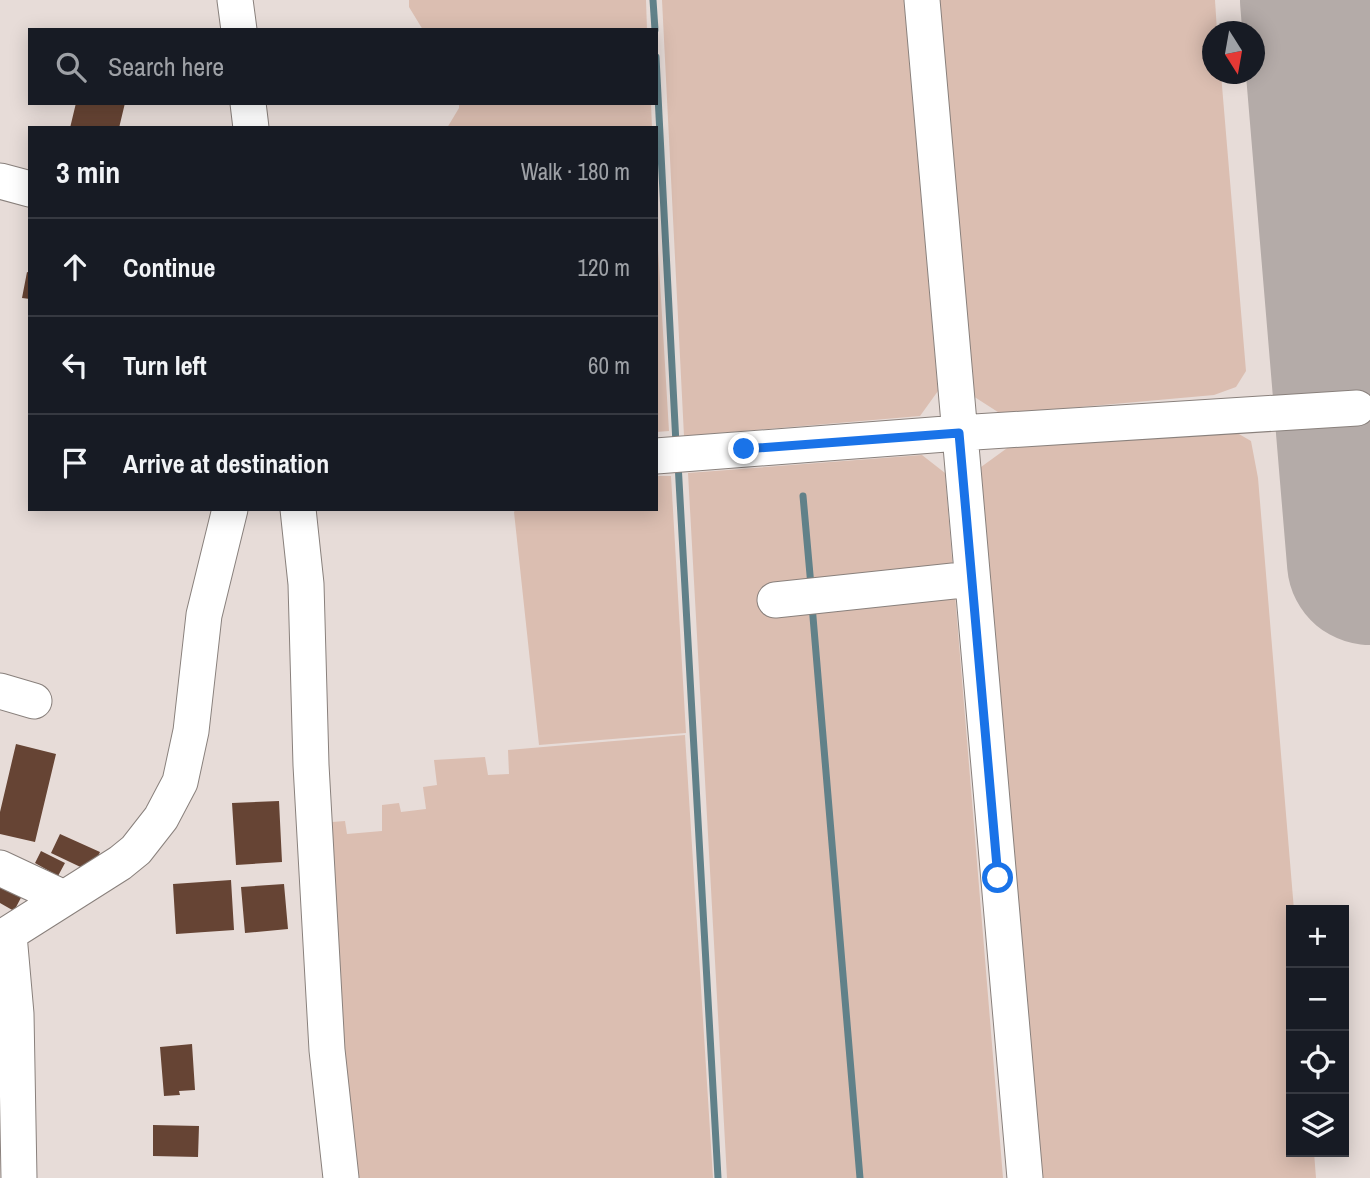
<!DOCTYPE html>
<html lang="en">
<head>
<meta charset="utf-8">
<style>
	:root { --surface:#171b24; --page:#20242c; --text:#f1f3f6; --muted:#9ea1a6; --line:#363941 }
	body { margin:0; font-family:"Archivo Narrow",sans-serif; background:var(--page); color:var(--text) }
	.controls { position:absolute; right:21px; bottom:21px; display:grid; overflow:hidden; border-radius:0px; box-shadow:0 4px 18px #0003 }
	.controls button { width:63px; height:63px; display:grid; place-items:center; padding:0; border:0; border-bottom:2px solid var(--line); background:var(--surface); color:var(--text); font:35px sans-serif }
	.compass { position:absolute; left:1202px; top:21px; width:63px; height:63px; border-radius:50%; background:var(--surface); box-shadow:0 4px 18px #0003; rotate:169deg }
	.stop { position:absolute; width:21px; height:21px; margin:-16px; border:5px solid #1a73e8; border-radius:50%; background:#fff }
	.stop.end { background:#1a73e8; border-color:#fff; box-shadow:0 2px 7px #0008 }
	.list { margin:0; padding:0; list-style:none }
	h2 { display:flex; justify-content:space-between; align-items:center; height:91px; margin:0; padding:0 28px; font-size:30px }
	h2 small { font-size:23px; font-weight:400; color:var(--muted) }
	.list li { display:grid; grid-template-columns:46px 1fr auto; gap:21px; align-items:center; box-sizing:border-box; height:98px; padding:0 28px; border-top:2px solid var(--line) }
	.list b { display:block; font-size:26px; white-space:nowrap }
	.list em { font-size:23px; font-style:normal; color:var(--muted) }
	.icon { flex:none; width:38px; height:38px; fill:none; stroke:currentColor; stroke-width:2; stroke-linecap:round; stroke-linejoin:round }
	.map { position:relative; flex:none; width:1370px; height:1178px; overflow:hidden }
	.search { position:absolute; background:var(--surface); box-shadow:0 4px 18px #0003; left:28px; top:28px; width:630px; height:77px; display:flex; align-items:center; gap:18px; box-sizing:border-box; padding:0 24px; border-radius:0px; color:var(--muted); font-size:26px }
	.panel { position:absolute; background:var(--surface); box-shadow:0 4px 18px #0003; left:28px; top:126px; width:630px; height:385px; border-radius:0px }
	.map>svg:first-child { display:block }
	.green { fill:#dbbeb1 }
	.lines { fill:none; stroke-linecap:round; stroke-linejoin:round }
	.stream { stroke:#618189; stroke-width:7 }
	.runway { stroke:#b4aba8; stroke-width:166 }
	.building { fill:#664434 }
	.minor-casing { stroke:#89807c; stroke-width:37 }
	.minor { stroke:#fff; stroke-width:35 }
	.route { stroke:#1a73e8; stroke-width:9 }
</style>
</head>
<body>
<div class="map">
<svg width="1370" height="1178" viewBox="0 0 1370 1178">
	<rect width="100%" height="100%" fill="#e7dcd8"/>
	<path class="green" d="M409 0H646L647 30H423L409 7Z
		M662 0H904L938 391 920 416 684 436Z
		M938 0H1215L1217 31 1212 32V74H1221L1246 371 1236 387 1214 395 1001 414 973 396Z
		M459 103H651L652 128H447L459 108Z
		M656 216 669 431 656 432Z
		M1232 430 1251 441 1258 478 1294 910H1291V1152H1314L1316 1178H1040L981 467 1010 446Z
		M922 455 945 473 1003 1178H727L688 473Z
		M656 476H671L686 733 539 745 514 512 516 509H656Z
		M685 735 713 1178H353L345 1099 332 822 345 821 347 834 382 831V805L399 803 401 812 426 809 423 787 437 785 434 760 485 757 488 775 509 774 508 750Z"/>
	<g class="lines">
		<path class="stream" d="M653 0 655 30
			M656 57 676 444
			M678 463 718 1178
			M803 496 811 586
			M812 605 860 1178"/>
		<path class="runway" d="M1323 0 1370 562"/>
	</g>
	<path class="building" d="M76 103H125L119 128H70Z
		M27 272 30 273V299L22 298Z
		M16 744 56 754 35 842 0 834V812Z
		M279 801 282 862 236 865 232 803Z
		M60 834 100 852 91 872 51 853Z
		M41 851 65 863 58 876 35 863Z
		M0 877 25 890 14 911 0 903Z
		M231 880 234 930 176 934 173 884Z
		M284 884 288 929 245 933 241 887Z
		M192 1044 195 1090 179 1091 180 1095 164 1096 160 1047Z
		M153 1125 199 1126 198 1157 153 1156Z"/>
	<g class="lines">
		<defs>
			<path id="minor" d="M235 0 239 30
				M922 0 1025 1178
				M248 103 251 128
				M0 181 30 189
				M656 456 959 433 1357 408
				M298 509 306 584 311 765 327 1050 341 1178
				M775 600 972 579
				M0 691 34 701
				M0 868 64 898
				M9 935 16 1014 19 1178
				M0 939 120 863 136 850 161 818 180 782 191 731 204 615 230 509"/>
		</defs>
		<use href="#minor" class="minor-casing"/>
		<use href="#minor" class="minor"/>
	</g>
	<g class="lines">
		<path class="route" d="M744 449 959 433 998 878"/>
	</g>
</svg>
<div class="controls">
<button>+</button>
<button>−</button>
<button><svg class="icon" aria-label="locate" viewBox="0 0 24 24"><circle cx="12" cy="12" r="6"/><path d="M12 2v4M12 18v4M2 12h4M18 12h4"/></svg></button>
<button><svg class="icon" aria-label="layers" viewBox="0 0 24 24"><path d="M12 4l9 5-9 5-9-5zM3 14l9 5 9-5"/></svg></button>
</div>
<svg class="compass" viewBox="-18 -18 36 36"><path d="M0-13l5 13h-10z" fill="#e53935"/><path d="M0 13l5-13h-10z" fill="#9ea1a6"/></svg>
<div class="stop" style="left:998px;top:878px"></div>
<div class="stop end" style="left:744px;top:449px"></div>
<div class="search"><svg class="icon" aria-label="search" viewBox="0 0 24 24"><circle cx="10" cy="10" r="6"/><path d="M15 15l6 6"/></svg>Search here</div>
<section class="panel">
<h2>3 min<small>Walk · 180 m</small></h2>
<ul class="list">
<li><svg class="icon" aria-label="ahead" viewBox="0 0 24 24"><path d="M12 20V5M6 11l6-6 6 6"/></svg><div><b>Continue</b></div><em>120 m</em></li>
<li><svg class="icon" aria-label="left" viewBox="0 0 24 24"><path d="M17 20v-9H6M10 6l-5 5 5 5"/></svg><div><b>Turn left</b></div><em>60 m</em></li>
<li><svg class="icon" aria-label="arrive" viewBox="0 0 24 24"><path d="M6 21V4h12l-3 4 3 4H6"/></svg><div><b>Arrive at destination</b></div></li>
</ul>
</section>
</div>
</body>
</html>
